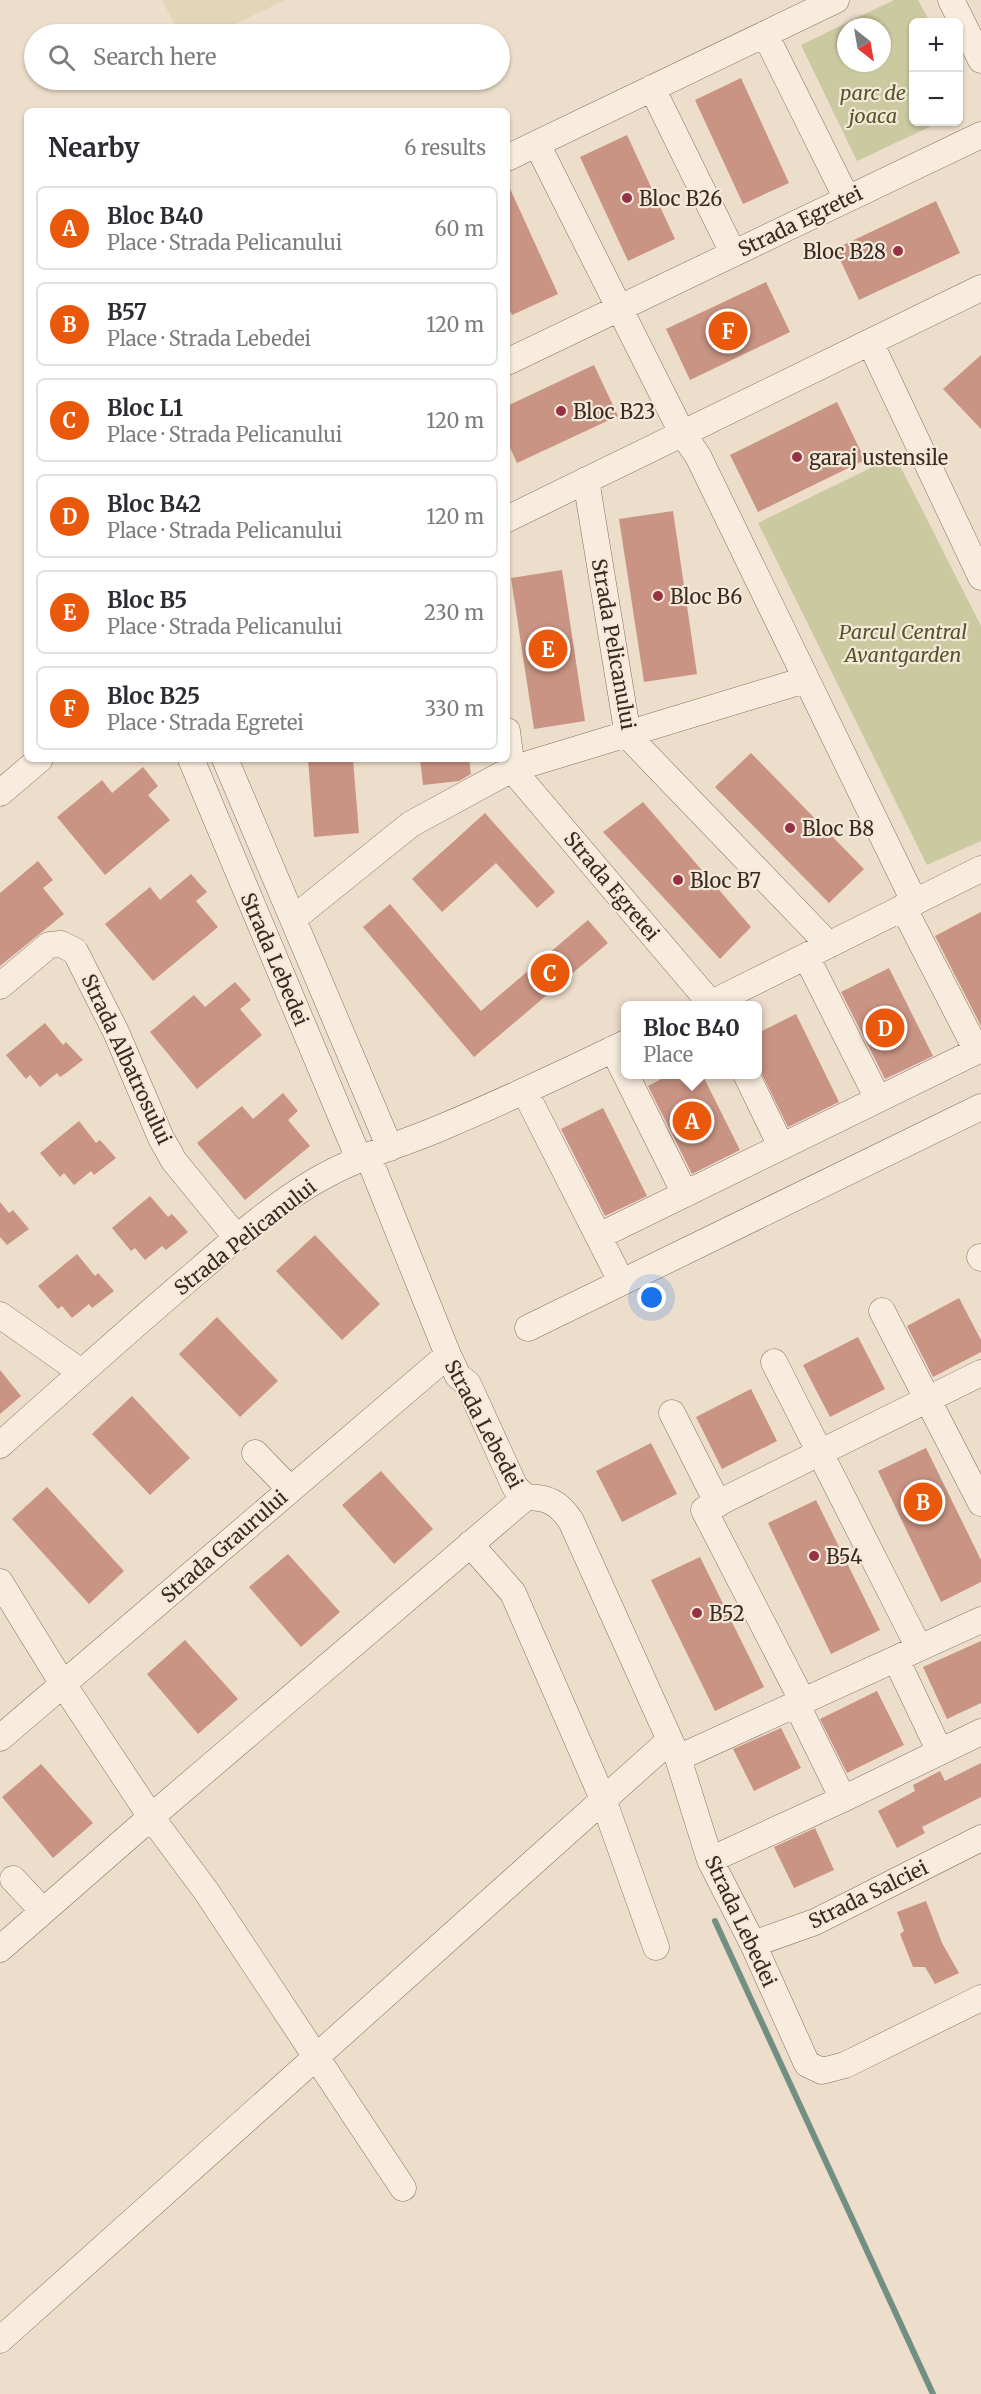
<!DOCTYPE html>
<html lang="en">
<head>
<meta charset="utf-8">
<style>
	:root { --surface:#fff; --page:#f2f2f3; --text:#2b2b33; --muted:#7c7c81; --line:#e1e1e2; --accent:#ea580c }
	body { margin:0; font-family:Merriweather,serif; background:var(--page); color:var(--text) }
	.controls { position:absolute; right:18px; top:18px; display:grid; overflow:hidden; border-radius:9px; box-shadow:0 2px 4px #0004 }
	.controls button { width:54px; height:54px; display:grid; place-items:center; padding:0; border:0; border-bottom:2px solid var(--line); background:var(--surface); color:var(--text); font:30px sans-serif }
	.compass { position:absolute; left:837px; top:18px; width:54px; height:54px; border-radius:50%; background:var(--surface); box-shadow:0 2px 4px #0004; rotate:149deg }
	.you { position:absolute; left:652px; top:1298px; width:21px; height:21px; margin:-15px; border:4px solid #fff; border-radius:50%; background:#1a73e8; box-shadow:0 0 0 9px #1a73e833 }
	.badge { display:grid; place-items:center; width:39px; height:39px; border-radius:50%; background:var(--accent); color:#fff; font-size:20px; font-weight:700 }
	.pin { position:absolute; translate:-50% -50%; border:3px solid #fff; box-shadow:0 2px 6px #0006 }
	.popup { position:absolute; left:621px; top:1001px; width:141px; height:78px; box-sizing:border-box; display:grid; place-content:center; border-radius:9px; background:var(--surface); filter:drop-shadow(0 2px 4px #0005); font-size:20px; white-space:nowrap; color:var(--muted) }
	.popup b { font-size:22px; color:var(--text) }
	.popup::after { content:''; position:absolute; left:50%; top:100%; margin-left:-12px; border:12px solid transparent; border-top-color:var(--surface) }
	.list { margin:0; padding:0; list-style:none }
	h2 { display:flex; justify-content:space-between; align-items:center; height:78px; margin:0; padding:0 24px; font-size:26px }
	h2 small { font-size:20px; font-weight:400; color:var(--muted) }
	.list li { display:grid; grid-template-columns:39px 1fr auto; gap:18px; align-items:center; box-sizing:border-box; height:84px; margin:0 12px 12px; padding:0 12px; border:2px solid var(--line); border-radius:9px }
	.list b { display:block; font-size:22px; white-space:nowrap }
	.list p { margin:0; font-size:20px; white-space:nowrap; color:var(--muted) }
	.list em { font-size:20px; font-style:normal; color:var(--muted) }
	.icon { flex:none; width:33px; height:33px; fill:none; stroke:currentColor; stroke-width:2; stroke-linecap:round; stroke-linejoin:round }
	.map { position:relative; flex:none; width:981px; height:2394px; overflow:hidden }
	.search { position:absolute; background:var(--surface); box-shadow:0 2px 4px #0004; left:24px; top:24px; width:486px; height:66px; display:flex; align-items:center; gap:15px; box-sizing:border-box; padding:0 21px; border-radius:33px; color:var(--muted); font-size:22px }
	.panel { position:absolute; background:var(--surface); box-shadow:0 2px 4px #0004; left:24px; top:108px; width:486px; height:654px; border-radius:9px }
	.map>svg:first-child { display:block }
	.farmland { fill:#e2d5b8 }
	.green { fill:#cbc99f; fill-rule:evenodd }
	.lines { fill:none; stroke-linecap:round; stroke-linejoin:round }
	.stream { stroke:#719083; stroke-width:6 }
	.building { fill:#c99483 }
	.minor-casing { stroke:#896f5f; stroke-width:27 }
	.minor { stroke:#f8ecde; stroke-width:26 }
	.poi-dot { fill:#953243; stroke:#f5e9da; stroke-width:2 }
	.labels { text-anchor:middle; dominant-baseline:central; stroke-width:4.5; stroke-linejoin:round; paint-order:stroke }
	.park-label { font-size:20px; font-style:italic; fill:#52562a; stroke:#f5e9da }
	.poi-label { font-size:20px; fill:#3b2a22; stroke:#f5e9da; text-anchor:start }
	.street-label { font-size:20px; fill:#3b2a22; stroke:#f5e9da }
</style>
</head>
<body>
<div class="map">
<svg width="981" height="2394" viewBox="0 0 981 2394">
	<rect width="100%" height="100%" fill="#edddcb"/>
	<path class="farmland" d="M162 0H285L215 34H180Z"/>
	<path class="green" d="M894 0H918L930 22H914V122H940L857 161 801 45ZM846 27H882V63H846Z
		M895 456 981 626V841L927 865 758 523Z"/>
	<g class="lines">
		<path class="stream" d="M715 1921 933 2394"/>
	</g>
	<path class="building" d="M741 78 789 183 743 204 695 100Z
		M627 135 675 239 628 261 580 157Z
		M507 182 558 294 512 315 507 304Z
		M936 201 960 253 859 300 835 249Z
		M766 282 790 332 690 380 666 329Z
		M981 355V429L943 389Z
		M594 365 618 416 517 463 507 441V406Z
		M837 402 865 460 758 512 730 455Z
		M673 511 697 674 644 682 619 519Z
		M562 570 585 721 534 729 511 578Z
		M751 753 864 869 829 903 715 787Z
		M308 759H353L359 833 314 837Z
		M420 759H469L471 774 459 781 423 785Z
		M143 767 158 786 148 795 170 820 105 875 57 817 102 780 112 793Z
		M643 802 751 927 720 959 603 832Z
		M485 813 555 892 537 908 496 863 442 912 412 879Z
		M38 861 53 880 43 888 64 914 0 966V893Z
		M191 874 207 892 196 901 218 927 153 981 105 924 150 887 160 900Z
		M390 904 481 1011 588 920 608 943 474 1057 363 927Z
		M981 912V1026L935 936Z
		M889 968 933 1056 885 1079 841 992Z
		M235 982 251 1000 240 1009 262 1035 197 1089 150 1032 194 995 205 1007Z
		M796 1014 839 1102 788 1127 758 1066V1033Z
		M45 1023 63 1045 66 1042 83 1060 66 1073 60 1077 57 1073 40 1087 30 1075 26 1079 6 1055Z
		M671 1074H702L740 1150 692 1174 648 1086Z
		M283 1093 298 1111 288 1120 310 1146 245 1200 197 1143 242 1106 253 1119Z
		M603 1108 647 1196 605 1216 561 1129Z
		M79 1121 96 1143 100 1140 116 1158 94 1175 91 1171 74 1185 64 1173 60 1177 40 1153Z
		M150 1196 168 1217 172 1214 188 1232 166 1250 162 1246 145 1260 135 1248 131 1251 112 1228Z
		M0 1202 9 1213 13 1210 29 1229 7 1245 0 1237Z
		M315 1235 380 1304 342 1340 276 1271Z
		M77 1254 95 1276 98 1273 114 1291 92 1308 89 1304 72 1318 62 1306 58 1309 38 1286Z
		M959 1298 981 1340V1352L933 1377 907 1326Z
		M217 1317 278 1381 240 1417 179 1354Z
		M858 1337 885 1389 830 1417 803 1365Z
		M0 1370 21 1396 0 1414Z
		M751 1389 777 1441 722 1469 696 1417Z
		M132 1396 190 1458 150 1495 92 1434Z
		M651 1443 677 1494 622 1522 596 1471Z
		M926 1448 981 1560V1582L941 1602 878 1471Z
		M381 1471 433 1529 394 1564 342 1505Z
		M47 1487 124 1571 89 1604 12 1519Z
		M816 1500 880 1630 831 1654 768 1523Z
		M288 1554 340 1612 301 1647 249 1587Z
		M700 1557 764 1687 715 1711 651 1580Z
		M185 1640 238 1699 198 1734 147 1674Z
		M981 1641V1703L947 1719 923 1667Z
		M877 1691 904 1745 847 1773 820 1719Z
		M781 1728 801 1768 754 1791 733 1749Z
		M981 1763V1797L922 1827 925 1833 897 1848 878 1811 915 1791 913 1785 940 1771 945 1781Z
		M41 1764 93 1823 53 1858 2 1797Z
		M815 1828 834 1870 794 1888 774 1847Z
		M926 1901 942 1943 959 1973 935 1984 925 1967H913L900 1934 904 1931 897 1912Z"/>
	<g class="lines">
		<defs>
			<path id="minor" d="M951 0 981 60
				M765 34 847 199
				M652 88 733 253
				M537 144 682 433 698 456 914 901
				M507 158 836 0
				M870 342 981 577
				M507 362 981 135
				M586 480 628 736 829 945
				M507 519 981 288
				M507 731 512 769 713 1006
				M191 759 359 1159
				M225 759 390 1148
				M0 793 40 759
				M903 907 977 1051
				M293 919 411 824 512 769 805 680
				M806 956 878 1099
				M0 986 49 945 61 944 75 951 116 1032 161 1138 174 1161 237 1238
				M706 1006 981 869
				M613 1049 685 1194
				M746 1074 781 1146
				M525 1092 621 1281
				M368 1156 448 1355 458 1376 468 1384 515 1487 526 1497C548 1497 559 1503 571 1521L678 1758 710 1860 753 1944 807 2064 822 2071 845 2065 981 1998
				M599 1236 981 1049
				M980 1257 981 1258
				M882 1311 981 1503
				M0 1315 81 1372
				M528 1328 981 1107
				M774 1362 919 1648
				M672 1413 718 1504
				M0 1445C66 1387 130 1328 197 1272 236 1238 282 1198 328 1174 365 1154 406 1143 445 1126 506 1100 566 1072 626 1043
				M255 1453 290 1489
				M470 1544 513 1593 603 1799 656 1947
				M0 1582 63 1684 151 1817 206 1891 403 2188
				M896 1659 940 1752
				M803 1702 704 1510 981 1373
				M797 1705 843 1799
				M0 1738 448 1355
				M678 1758 981 1620
				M710 1860 843 1799 981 1732
				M13 1879 43 1911
				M753 1944 815 1922 981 1838
				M0 1949 151 1817 526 1497
				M0 2340 669 1741"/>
		</defs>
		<use href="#minor" class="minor-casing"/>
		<use href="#minor" class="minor"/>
	</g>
	<g class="poi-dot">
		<circle cx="627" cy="198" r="6"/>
		<circle cx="898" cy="251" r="6"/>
		<circle cx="561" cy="411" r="6"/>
		<circle cx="797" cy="457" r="6"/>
		<circle cx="658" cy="596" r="6"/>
		<circle cx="790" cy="828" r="6"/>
		<circle cx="678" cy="880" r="6"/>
		<circle cx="814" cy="1556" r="6"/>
		<circle cx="697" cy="1613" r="6"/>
	</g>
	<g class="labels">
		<g class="park-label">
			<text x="873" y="92">parc de<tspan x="873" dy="23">joaca</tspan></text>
			<text x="903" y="631">Parcul Central<tspan x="903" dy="23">Avantgarden</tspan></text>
		</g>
		<g class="poi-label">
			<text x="639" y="198">Bloc B26</text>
			<text x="886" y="251" text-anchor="end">Bloc B28</text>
			<text x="573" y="411">Bloc B23</text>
			<text x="809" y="457">garaj ustensile</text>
			<text x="670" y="596">Bloc B6</text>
			<text x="802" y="828">Bloc B8</text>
			<text x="690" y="880">Bloc B7</text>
			<text x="826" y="1556">B54</text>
			<text x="709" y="1613">B52</text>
		</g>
		<g class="street-label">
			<text transform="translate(800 221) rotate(-26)">Strada Egretei</text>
			<text transform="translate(614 644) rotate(80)">Strada Pelicanului</text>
			<text transform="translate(612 886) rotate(50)">Strada Egretei</text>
			<text transform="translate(275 959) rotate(67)">Strada Lebedei</text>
			<text transform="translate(127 1059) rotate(65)">Strada Albatrosului</text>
			<text transform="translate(245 1237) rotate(-38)">Strada Pelicanului</text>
			<text transform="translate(484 1424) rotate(62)">Strada Lebedei</text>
			<text transform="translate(224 1546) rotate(-41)">Strada Graurului</text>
			<text transform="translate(868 1894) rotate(-26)">Strada Salciei</text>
			<text transform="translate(741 1921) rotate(65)">Strada Lebedei</text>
		</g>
	</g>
</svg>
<div class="controls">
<button>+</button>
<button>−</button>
</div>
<svg class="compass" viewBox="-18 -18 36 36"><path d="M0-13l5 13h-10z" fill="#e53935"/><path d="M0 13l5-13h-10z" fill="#7c7c81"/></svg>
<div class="you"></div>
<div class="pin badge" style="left:692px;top:1121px">A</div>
<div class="popup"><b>Bloc B40</b>Place</div>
<div class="pin badge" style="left:923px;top:1502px">B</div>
<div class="pin badge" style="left:550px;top:973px">C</div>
<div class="pin badge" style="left:885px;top:1028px">D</div>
<div class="pin badge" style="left:548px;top:649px">E</div>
<div class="pin badge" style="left:728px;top:331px">F</div>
<div class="search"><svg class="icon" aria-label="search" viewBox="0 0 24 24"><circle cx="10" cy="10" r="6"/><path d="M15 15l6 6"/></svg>Search here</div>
<section class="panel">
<h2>Nearby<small>6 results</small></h2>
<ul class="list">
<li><span class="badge">A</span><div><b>Bloc B40</b><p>Place · Strada Pelicanului</p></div><em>60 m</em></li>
<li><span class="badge">B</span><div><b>B57</b><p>Place · Strada Lebedei</p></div><em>120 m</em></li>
<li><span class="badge">C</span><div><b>Bloc L1</b><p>Place · Strada Pelicanului</p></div><em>120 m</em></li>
<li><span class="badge">D</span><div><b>Bloc B42</b><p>Place · Strada Pelicanului</p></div><em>120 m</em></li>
<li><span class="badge">E</span><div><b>Bloc B5</b><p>Place · Strada Pelicanului</p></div><em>230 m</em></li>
<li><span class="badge">F</span><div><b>Bloc B25</b><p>Place · Strada Egretei</p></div><em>330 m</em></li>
</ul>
</section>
</div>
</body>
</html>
